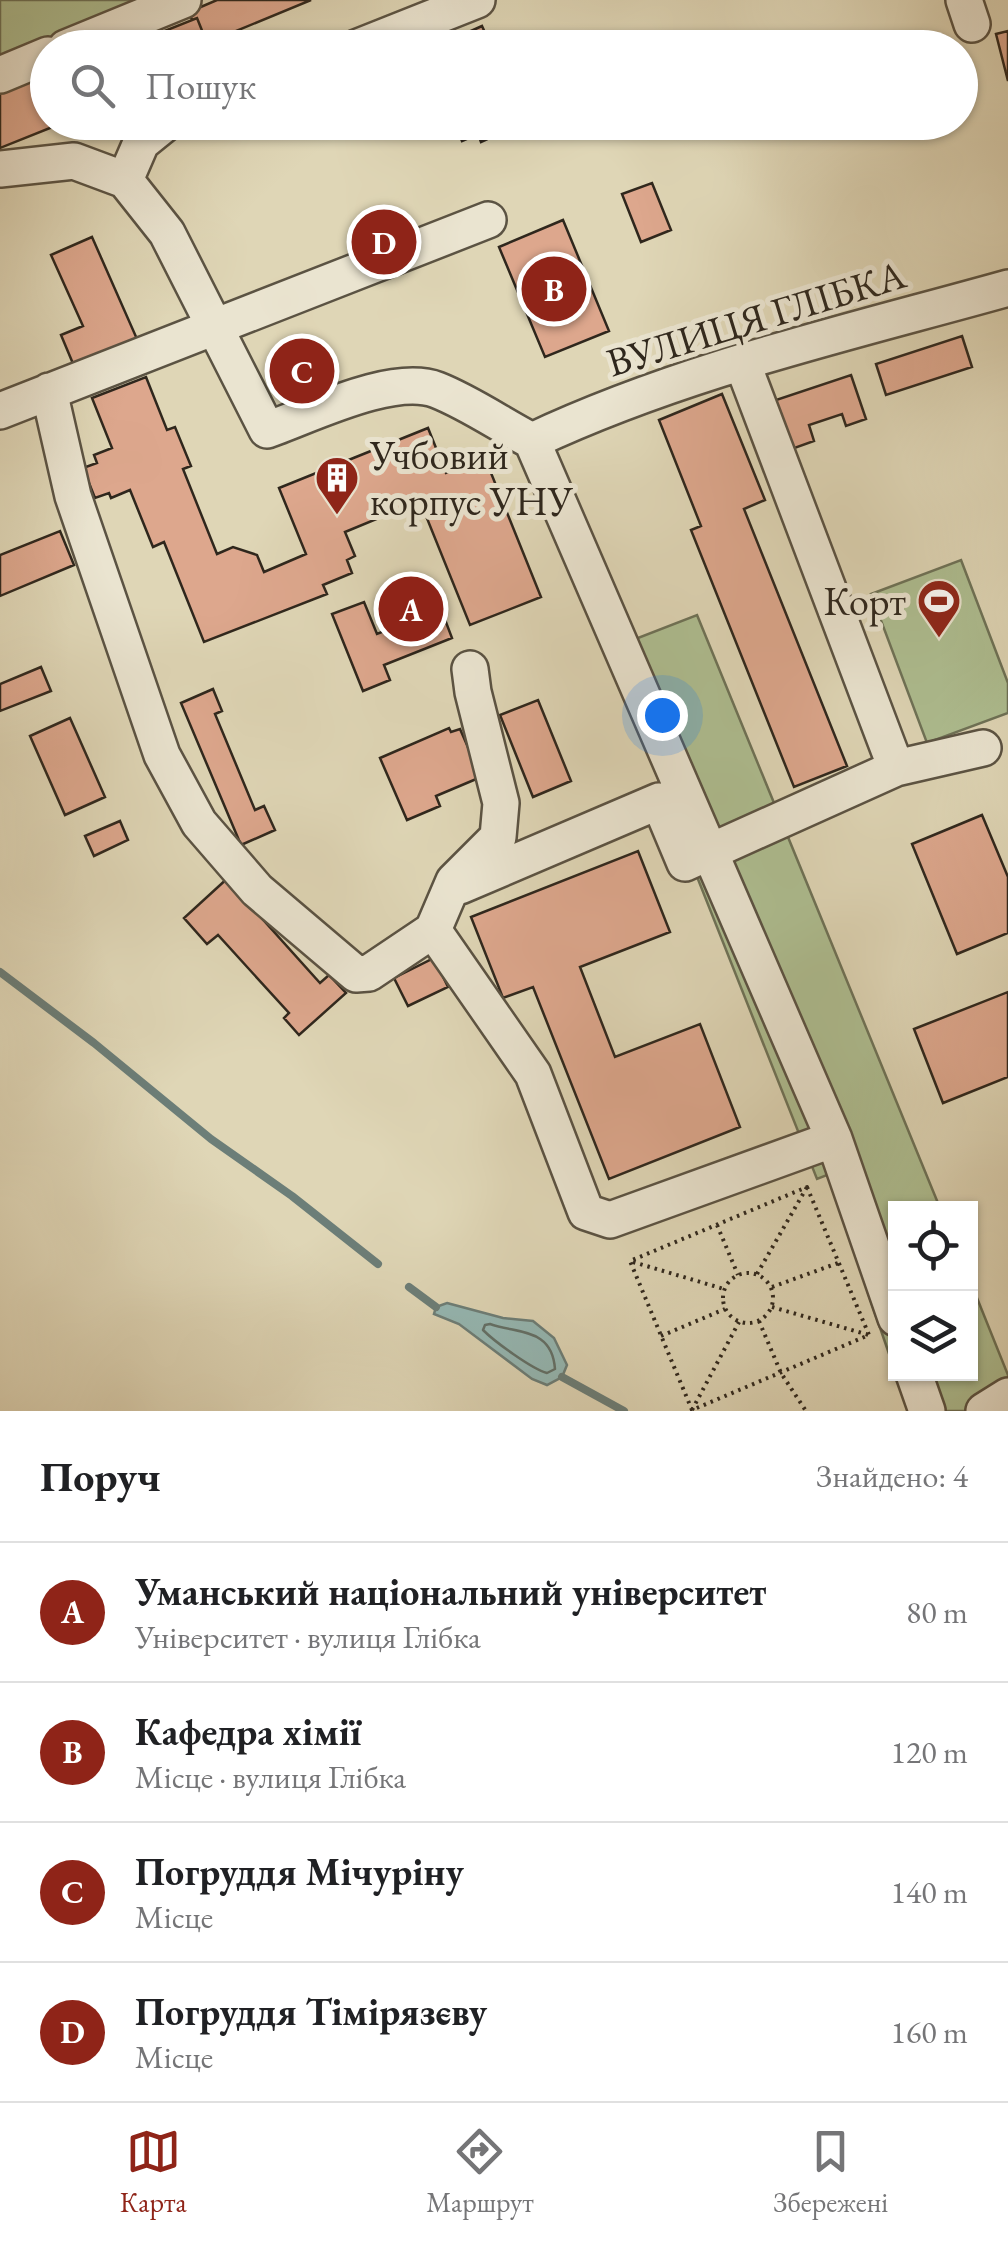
<!DOCTYPE html>
<html lang="uk">
<head>
<meta charset="utf-8">
<style>
	:root { --surface:#fff; --page:#f6f6f6; --text:#202124; --muted:#757577; --line:#e0e0e0; --accent:#8f2418 }
	body { margin:0; font-family:"EB Garamond",serif; background:var(--page); color:var(--text) }
	.controls { position:absolute; right:30px; bottom:30px; display:grid; overflow:hidden; border-radius:0px; box-shadow:0 2px 8px #0004 }
	.controls button { width:90px; height:90px; display:grid; place-items:center; padding:0; border:0; border-bottom:2px solid var(--line); background:var(--surface); color:var(--text); font:50px sans-serif }
	.you { position:absolute; left:662px; top:715px; width:35px; height:35px; margin:-25px; border:8px solid #fff; border-radius:50%; background:#1a73e8; box-shadow:0 0 0 15px #1a73e833 }
	.badge { display:grid; place-items:center; width:65px; height:65px; border-radius:50%; background:var(--accent); color:#fff; font-size:32px; font-weight:700 }
	.pin { position:absolute; translate:-50% -50%; border:5px solid #fff; box-shadow:0 2px 10px #0006 }
	.list { margin:0; padding:0; list-style:none }
	h2 { display:flex; justify-content:space-between; align-items:center; height:130px; margin:0; padding:0 40px; font-size:42px }
	h2 small { font-size:32px; font-weight:400; color:var(--muted) }
	.list li { display:grid; grid-template-columns:65px 1fr auto; gap:30px; align-items:center; box-sizing:border-box; height:140px; padding:0 40px; border-top:2px solid var(--line) }
	.list b { display:block; font-size:38px; white-space:nowrap }
	.list p { margin:0; font-size:32px; white-space:nowrap; color:var(--muted) }
	.list em { font-size:32px; font-style:normal; color:var(--muted) }
	.icon { flex:none; width:55px; height:55px; fill:none; stroke:currentColor; stroke-width:2; stroke-linecap:round; stroke-linejoin:round }
	.map { position:relative; flex:none; width:1008px; height:1411px; overflow:hidden }
	.search { position:absolute; background:var(--surface); box-shadow:0 2px 8px #0004; left:30px; right:30px; top:30px; height:110px; display:flex; align-items:center; gap:25px; box-sizing:border-box; padding:0 35px; border-radius:55px; color:var(--muted); font-size:38px }
	.sheet { height:690px; background:var(--surface) }
	nav { display:flex; justify-content:space-around; align-items:center; box-sizing:border-box; height:140px; border-top:2px solid var(--line); background:var(--surface); font-size:28px; color:var(--muted) }
	nav a { display:grid; justify-items:center; gap:5px }
	nav .on { color:var(--accent) }
	.map>svg:first-child { display:block }
	.green { fill:#aebe91; stroke:#6e7257; stroke-width:2.5 }
	.water { fill:#95b8b4; stroke:#6c7e78; stroke-width:2.5 }
	.lines { fill:none; stroke-linecap:round; stroke-linejoin:round }
	.shore { stroke:#627068; stroke-width:2.5 }
	.stream { stroke:#6c7e78; stroke-width:8 }
	.building { fill:#dda78d; stroke:#2f271d; stroke-width:2.5 }
	.minor-casing { stroke:#5b5343; stroke-width:40 }
	.path { stroke:#2f271d; stroke-width:4; stroke-dasharray:2.5 5; stroke-linecap:butt }
	.minor { stroke:#eae4d0; stroke-width:35 }
	.labels { text-anchor:middle; dominant-baseline:central; stroke-width:10; stroke-linejoin:round; paint-order:stroke }
	.street-label { font-size:40px; fill:#2f271d; stroke:#eae4d0 }
	.poi-label { font-size:40px; fill:#2f271d; stroke:#eae4d0; text-anchor:start }
</style>
</head>
<body>
<div class="map">
<svg width="1008" height="1411" viewBox="0 0 1008 1411">
	<rect width="100%" height="100%" fill="#dfd6b6"/>
	<filter id="stains"><feTurbulence type="fractalNoise" baseFrequency=".002" numOctaves="4"/><feColorMatrix values="0 0 0 0 .2 0 0 0 0 .09 0 0 0 0 .02 0 0 0 .5 -.17"/></filter>
	<radialGradient id="worn" r=".72"><stop offset=".6" stop-color="#630" stop-opacity="0"/><stop offset="1" stop-color="#630" stop-opacity=".3"/></radialGradient>
	<path class="green" d="M0 0H161L0 70Z
		M961 560 1008 683V713L927 743 871 594Z
		M697 615 940 1208H896L895 1371 868 1293 894 1262 845 1168 817 1179 607 650Z
		M971 1283 1008 1375V1400L980 1411H910L896 1374H970Z"/>
	<path class="water" d="M447 1303 503 1318 533 1321 554 1338 567 1365 562 1377 547 1385 532 1379 459 1324 434 1314 436 1307Z"/>
	<g class="lines">
		<path class="shore" d="M490 1324C519 1334 552 1328 555 1369L547 1373C532 1369 495 1342 483 1330L485 1325Z"/>
		<path class="stream" d="M0 972 94 1043 211 1139 292 1196 378 1264
			M409 1287 436 1307
			M562 1377 624 1411"/>
	</g>
	<path class="building" d="M217 0H311L207 43 197 18 192 20 189 12Z
		M197 18 209 48H145L142 40Z
		M482 26 492 48H433Z
		M144 31 147 38 142 40 145 48H103Z
		M1008 31V81L996 34Z
		M48 70V106L35 75Z
		M35 75 48 106V122L55 126 0 148V90Z
		M454 122H506L509 129 481 142 478 134 462 141Z
		M652 183 671 230 641 242 622 194Z
		M563 220 609 331 545 357 499 247Z
		M92 237 137 339 74 366 61 335 83 326 51 255Z
		M962 336 972 367 886 395 876 364Z
		M851 375 866 419 846 426 842 414 809 425 814 441 789 450 773 401Z
		M146 377 167 430 175 427 191 466 183 469 217 554 233 547 257 555 264 572 306 554 279 488 428 428 446 473 485 458 541 597 470 625 420 501 345 532 355 556 347 560 352 573 323 585 327 594 204 642 164 542 153 547 130 490 111 498 109 493 95 498 83 468 97 463 94 455 112 448 92 398Z
		M722 394 765 500 744 509 847 766 794 787 691 530 701 526 659 420Z
		M60 531 74 565 0 596V555Z
		M364 602 377 634 441 609 452 638 384 665 390 680 363 691 332 614Z
		M41 667 51 691 0 711V684Z
		M213 689 222 711 215 714 255 810 264 806 275 830 241 845 181 703Z
		M538 700 571 781 533 797 500 715Z
		M70 718 105 797 65 815 30 736Z
		M449 728 451 732 460 729 481 777 436 796 440 806 407 820 380 758Z
		M982 815 1008 877V933L957 954 912 844Z
		M120 821 128 840 94 856 85 836Z
		M638 851 670 932 580 967 615 1057 700 1024 740 1127 609 1179 533 987 503 998 471 917Z
		M230 876 249 904 320 983 329 975 346 993 299 1035 284 1018 289 1013 218 935 207 944 184 918Z
		M434 958 448 987 408 1006 394 978Z
		M1008 992V1077L943 1103 914 1029Z"/>
	<g class="lines">
		<defs>
			<path id="minor" d="M964 0 972 24
				M66 48 183 0
				M356 48 477 0
				M0 75 48 55
				M0 169 74 161 125 180 167 233 267 430C310 415 393 373 437 390 470 403 501 425 532 441L834 1139 896 1318
				M125 180 141 143 167 122
				M49 391 73 496 162 755 199 823 257 890 356 974 369 973 433 930 454 881 498 837 501 803 473 692 470 669
				M0 411 488 220
				M532 441C683 370 847 333 1008 288
				M896 768 983 748
				M460 886 659 801 685 863 896 768 742 362
				M433 930 533 1074 586 1212 610 1220 834 1139
				M914 1374 927 1411
				M984 1411 1008 1396"/>
		</defs>
		<use href="#minor" class="minor-casing"/>
		<path class="path" d="M807 1187 869 1335 692 1410 630 1261Z
			M717 1225 738 1275
			M633 1262 724 1289
			M723 1298a25 25 0 1 1 50 0a25 25 0 1 1-50 0Z
			M757 1274 807 1187
			M772 1287 838 1263
			M772 1307 869 1335
			M759 1321 781 1373 806 1411
			M661 1336 725 1309
			M692 1410 739 1322"/>
		<use href="#minor" class="minor"/>
	</g>
	<defs>
		<symbol id="building-pin" viewBox="-11 -11 22 30"><path d="M0 17L-7.5 6A9.5 9.5 0 1 1 7.5 6Z" fill="#8f2418" stroke="#eae4d0"/><path d="M-4-6H4V6H1V3H-1V6H-4ZM-2.5-4.3h1.7v1.8h-1.7ZM.8-4.3h1.7v1.8H.8ZM-2.5-1h1.7V.8h-1.7ZM.8-1h1.7V.8H.8Z" fill="#fff"/></symbol>
		<symbol id="stadium-pin" viewBox="-11 -11 22 30"><path d="M0 17L-7.5 6A9.5 9.5 0 1 1 7.5 6Z" fill="#8f2418" stroke="#eae4d0"/><path d="M0-5a6.5 5 0 1 0 0 10a6.5 5 0 1 0 0-10ZM-3.5-1.8h7v3.6h-7Z" fill="#fff"/></symbol>
	</defs>
	<g fill-rule="evenodd">
		<use href="#building-pin" x="312" y="453" width="50" height="68"/>
		<use href="#stadium-pin" x="914" y="576" width="50" height="68"/>
	</g>
	<g class="labels">
		<g class="street-label">
			<text transform="translate(756 318) rotate(-17)">ВУЛИЦЯ ГЛІБКА</text>
		</g>
		<g class="poi-label">
			<text x="370" y="455">Учбовий<tspan x="370" dy="46">корпус УНУ</tspan></text>
			<text x="906" y="601" text-anchor="end">Корт</text>
		</g>
	</g>
	<rect width="100%" height="100%" filter="url(#stains)"/>
	<rect width="100%" height="100%" fill="url(#worn)"/>
</svg>
<div class="controls">
<button><svg class="icon" aria-label="locate" viewBox="0 0 24 24"><circle cx="12" cy="12" r="6"/><path d="M12 2v4M12 18v4M2 12h4M18 12h4"/></svg></button>
<button><svg class="icon" aria-label="layers" viewBox="0 0 24 24"><path d="M12 4l9 5-9 5-9-5zM3 14l9 5 9-5"/></svg></button>
</div>
<div class="you"></div>
<div class="pin badge" style="left:411px;top:609px">A</div>
<div class="pin badge" style="left:554px;top:289px">B</div>
<div class="pin badge" style="left:302px;top:371px">C</div>
<div class="pin badge" style="left:384px;top:242px">D</div>
<div class="search"><svg class="icon" aria-label="search" viewBox="0 0 24 24"><circle cx="10" cy="10" r="6"/><path d="M15 15l6 6"/></svg>Пошук</div>
</div>
<section class="sheet">
<h2>Поруч<small>Знайдено: 4</small></h2>
<ul class="list">
<li><span class="badge">A</span><div><b>Уманський національний університет</b><p>Університет · вулиця Глібка</p></div><em>80 m</em></li>
<li><span class="badge">B</span><div><b>Кафедра хімії</b><p>Місце · вулиця Глібка</p></div><em>120 m</em></li>
<li><span class="badge">C</span><div><b>Погруддя Мічуріну</b><p>Місце</p></div><em>140 m</em></li>
<li><span class="badge">D</span><div><b>Погруддя Тімірязєву</b><p>Місце</p></div><em>160 m</em></li>
</ul>
</section>
<nav>
<a class="on"><svg class="icon" aria-label="map" viewBox="0 0 24 24"><path d="M3 6l6-2 6 2 6-2v14l-6 2-6-2-6 2zM9 4v14M15 6v14"/></svg>Карта</a>
<a><svg class="icon" aria-label="directions" viewBox="0 0 24 24"><path d="M12 3l9 9-9 9-9-9zM9 14v-3h6M13 9l2 2-2 2"/></svg>Маршрут</a>
<a><svg class="icon" aria-label="saved" viewBox="0 0 24 24"><path d="M7 4h10v16l-5-4-5 4z"/></svg>Збережені</a>
</nav>
</body>
</html>
